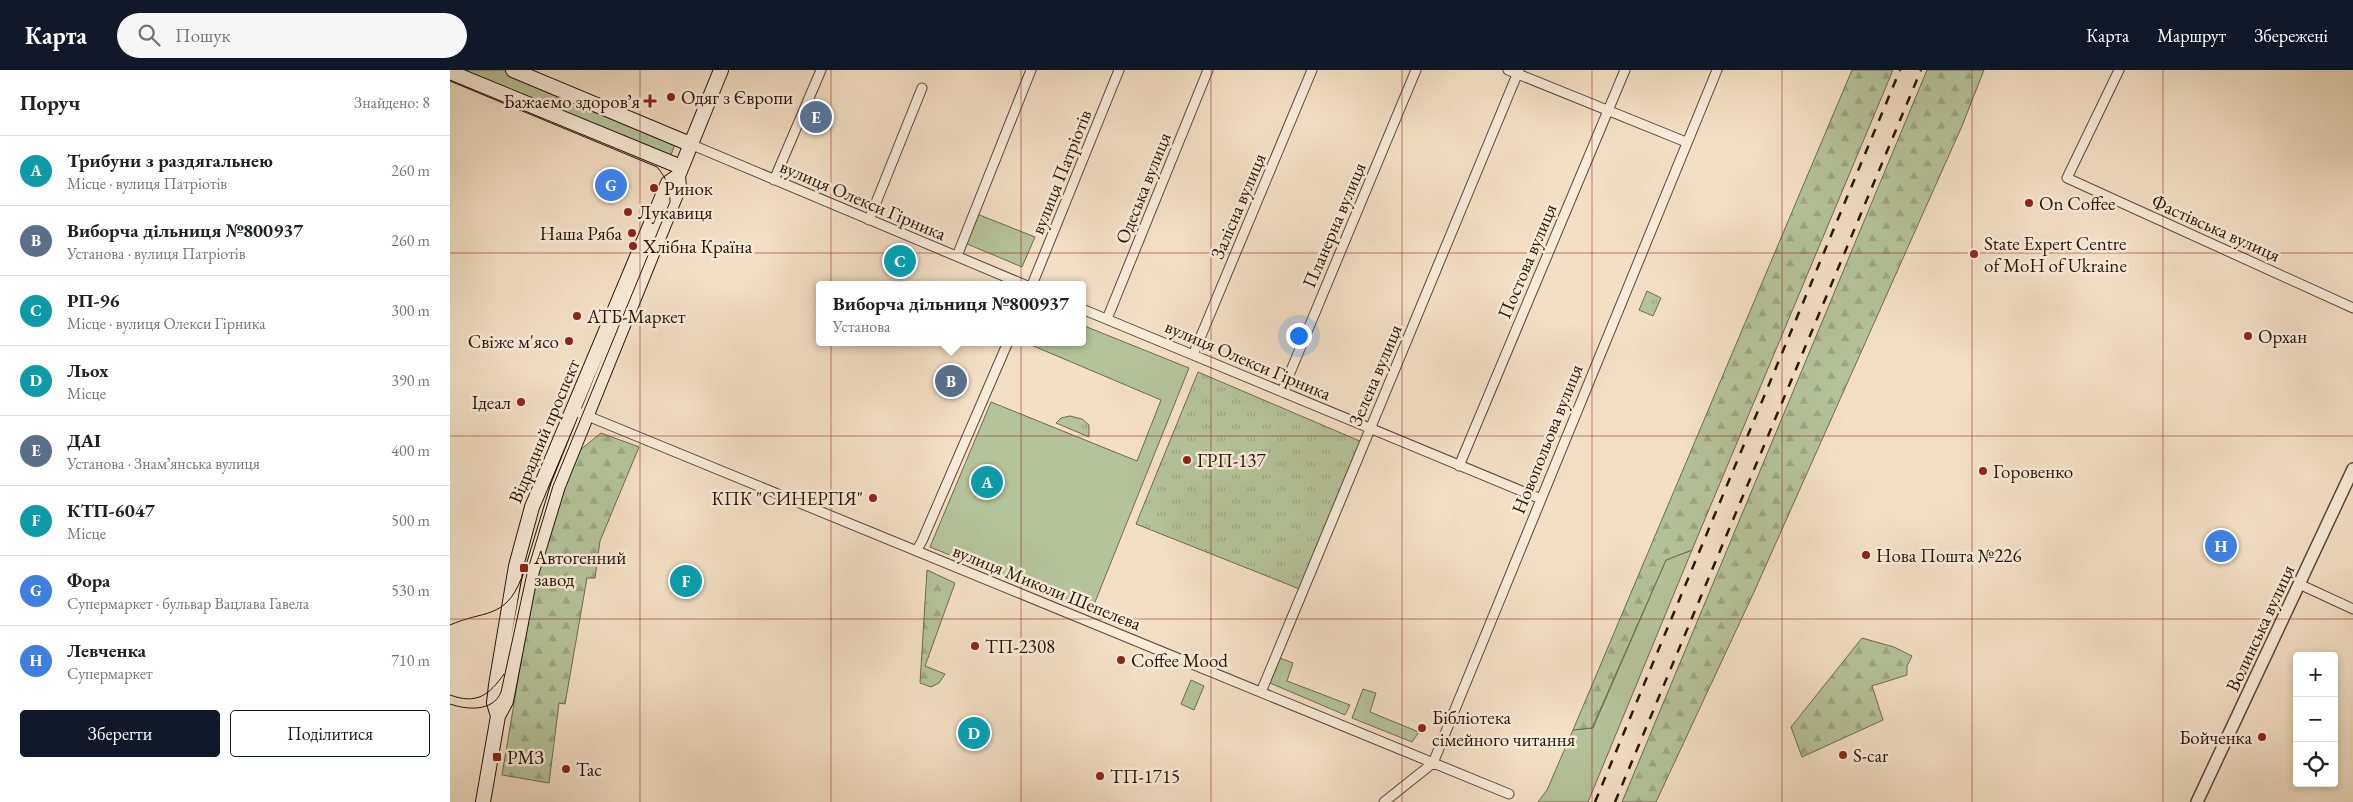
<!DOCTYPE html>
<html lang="uk">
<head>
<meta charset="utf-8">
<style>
	:root { --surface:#fff; --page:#f6f6f6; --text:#202124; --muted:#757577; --line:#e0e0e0; --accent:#111827 }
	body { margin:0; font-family:"EB Garamond",serif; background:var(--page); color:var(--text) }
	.controls { position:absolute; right:15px; bottom:15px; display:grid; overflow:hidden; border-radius:5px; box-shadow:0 2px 8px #0003 }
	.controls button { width:45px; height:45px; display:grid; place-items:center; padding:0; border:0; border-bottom:1px solid var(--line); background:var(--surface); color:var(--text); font:25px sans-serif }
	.you { position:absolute; left:848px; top:265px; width:18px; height:18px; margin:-12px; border:4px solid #fff; border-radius:50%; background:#1a73e8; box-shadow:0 0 0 8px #1a73e833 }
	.badge { display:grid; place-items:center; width:32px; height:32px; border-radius:50%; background:var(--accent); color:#fff; font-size:16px; font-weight:700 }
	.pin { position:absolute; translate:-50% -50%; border:2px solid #fff; box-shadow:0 1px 5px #0006 }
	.popup { position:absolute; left:366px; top:211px; width:270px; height:65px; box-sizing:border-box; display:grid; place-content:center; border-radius:5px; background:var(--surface); filter:drop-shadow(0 1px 4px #0005); font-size:16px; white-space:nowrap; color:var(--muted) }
	.popup b { font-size:19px; color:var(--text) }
	.popup::after { content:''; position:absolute; left:50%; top:100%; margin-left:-10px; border:10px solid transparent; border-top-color:var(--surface) }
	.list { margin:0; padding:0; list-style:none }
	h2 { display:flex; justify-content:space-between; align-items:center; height:65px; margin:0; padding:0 20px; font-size:21px }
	h2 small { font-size:16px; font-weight:400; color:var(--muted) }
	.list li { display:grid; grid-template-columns:32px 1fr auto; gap:15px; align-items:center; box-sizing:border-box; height:70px; padding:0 20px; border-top:1px solid var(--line) }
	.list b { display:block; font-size:19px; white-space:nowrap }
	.list p { margin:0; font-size:16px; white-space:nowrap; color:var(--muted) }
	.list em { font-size:16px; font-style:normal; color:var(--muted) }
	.actions { display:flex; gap:10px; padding:15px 20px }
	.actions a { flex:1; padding:11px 0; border:1px solid var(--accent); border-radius:5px; text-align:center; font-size:18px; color:var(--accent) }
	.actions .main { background:var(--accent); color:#fff }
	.icon { flex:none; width:28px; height:28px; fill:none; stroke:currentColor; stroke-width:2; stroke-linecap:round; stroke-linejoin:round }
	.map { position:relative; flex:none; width:1903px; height:732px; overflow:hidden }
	header { display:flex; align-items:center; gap:30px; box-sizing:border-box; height:70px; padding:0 25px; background:var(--accent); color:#fff }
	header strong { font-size:24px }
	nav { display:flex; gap:28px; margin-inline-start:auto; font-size:18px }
	.search { width:350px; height:45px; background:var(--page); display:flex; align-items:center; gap:12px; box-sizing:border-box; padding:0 18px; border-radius:28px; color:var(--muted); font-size:19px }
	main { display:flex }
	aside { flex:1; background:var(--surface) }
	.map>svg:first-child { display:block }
	.grass { fill:#b5c398; stroke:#6e6c52 }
	.forest { fill:url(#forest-firs); stroke:#6e6c52 }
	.park { fill:url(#park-tufts); stroke:#6e6c52 }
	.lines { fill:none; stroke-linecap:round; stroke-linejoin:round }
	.minor-casing { stroke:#594839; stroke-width:11 }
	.tertiary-casing { stroke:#594839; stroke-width:14 }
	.secondary-casing { stroke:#26150b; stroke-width:16 }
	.minor { stroke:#f7ebd9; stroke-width:9 }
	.tertiary { stroke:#f7ebd9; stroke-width:11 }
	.secondary { stroke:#f7ebd9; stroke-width:14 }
	.tram { stroke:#26150b; stroke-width:1 }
	.rail { stroke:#26150b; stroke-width:2.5; stroke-dasharray:9 9; stroke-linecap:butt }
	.grid { fill:none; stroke:#8f2418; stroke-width:1; stroke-opacity:0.55 }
	.poi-dot { fill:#8f2418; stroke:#f7ebd9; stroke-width:2 }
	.labels { text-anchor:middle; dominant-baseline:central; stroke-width:5; stroke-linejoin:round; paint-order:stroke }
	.poi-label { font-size:19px; fill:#26150b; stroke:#f7ebd9; text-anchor:start }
	.street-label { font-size:19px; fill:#26150b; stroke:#f7ebd9 }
</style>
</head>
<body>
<header>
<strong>Карта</strong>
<div class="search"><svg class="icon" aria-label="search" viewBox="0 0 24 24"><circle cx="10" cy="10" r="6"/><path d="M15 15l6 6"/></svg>Пошук</div>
<nav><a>Карта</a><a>Маршрут</a><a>Збережені</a></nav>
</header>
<main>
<aside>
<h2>Поруч<small>Знайдено: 8</small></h2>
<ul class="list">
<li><span class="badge" style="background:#0f9aa8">A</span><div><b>Трибуни з раздягальнею</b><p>Місце · вулиця Патріотів</p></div><em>260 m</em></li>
<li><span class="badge" style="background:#5c6f8a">B</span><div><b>Виборча дільниця №800937</b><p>Установа · вулиця Патріотів</p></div><em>260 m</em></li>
<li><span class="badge" style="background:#0f9aa8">C</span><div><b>РП-96</b><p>Місце · вулиця Олекси Гірника</p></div><em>300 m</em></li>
<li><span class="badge" style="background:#0f9aa8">D</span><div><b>Льох</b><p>Місце</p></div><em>390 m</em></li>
<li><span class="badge" style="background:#5c6f8a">E</span><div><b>ДАІ</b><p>Установа · Знамʼянська вулиця</p></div><em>400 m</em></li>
<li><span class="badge" style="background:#0f9aa8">F</span><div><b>КТП-6047</b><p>Місце</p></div><em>500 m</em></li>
<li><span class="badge" style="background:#3f7fe0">G</span><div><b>Фора</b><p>Супермаркет · бульвар Вацлава Гавела</p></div><em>530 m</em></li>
<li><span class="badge" style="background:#3f7fe0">H</span><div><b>Левченка</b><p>Супермаркет</p></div><em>710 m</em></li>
</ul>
<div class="actions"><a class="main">Зберегти</a><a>Поділитися</a></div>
</aside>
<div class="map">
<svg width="1903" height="732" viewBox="0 0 1903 732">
	<defs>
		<pattern id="forest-firs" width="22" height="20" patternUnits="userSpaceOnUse" patternTransform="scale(1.25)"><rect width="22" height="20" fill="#b5c398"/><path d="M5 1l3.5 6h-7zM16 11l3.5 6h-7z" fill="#9ca782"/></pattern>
		<pattern id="park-tufts" width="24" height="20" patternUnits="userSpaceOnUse" patternTransform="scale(1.25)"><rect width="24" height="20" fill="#b5c398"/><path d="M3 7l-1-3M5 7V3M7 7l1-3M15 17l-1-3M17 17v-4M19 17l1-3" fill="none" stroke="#9ca782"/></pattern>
	</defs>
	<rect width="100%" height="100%" fill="#f3e0c4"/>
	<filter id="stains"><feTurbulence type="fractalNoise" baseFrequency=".004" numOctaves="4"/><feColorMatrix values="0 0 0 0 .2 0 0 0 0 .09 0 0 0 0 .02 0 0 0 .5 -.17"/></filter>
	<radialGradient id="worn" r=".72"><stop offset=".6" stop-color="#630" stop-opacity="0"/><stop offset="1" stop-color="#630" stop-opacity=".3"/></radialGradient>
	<path class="grass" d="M9 0H54L223 70 225 74 221 85H216Z
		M527 144 585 167 572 197 515 173Z
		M632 255 739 298 641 542 480 477 541 332 687 391 711 330 574 272H632Z
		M1242 480 1138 732H1088L1097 720 1123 660 1143 658 1216 490Z
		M830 588 843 593 837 611 900 635 895 645 820 613Z
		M741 610 754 616 744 640 731 634Z
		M913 619 926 623 920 642 969 662 962 672 902 648Z"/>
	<path class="forest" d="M1402 0H1443L1242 480 1216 490 1142 658 1123 660Z
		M1477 0H1534L1512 56 1304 522 1206 732H1172Z
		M151 363 189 377 150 471 145 508H137L115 634 109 633 99 713 52 705 85 508 112 417 129 381Z
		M477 500 505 513 475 596 495 604 489 613 481 617 470 613Z
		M1412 568 1444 577 1462 586 1457 596V605L1422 616 1433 650 1352 687 1341 657Z"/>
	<path class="park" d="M1197 221 1211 228 1203 246 1189 240Z
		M748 302 912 372 852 520 686 454Z
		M620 346 632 349 639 355V367L606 353 611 348Z"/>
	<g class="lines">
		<defs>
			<path id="minor" d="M1058 0 1236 72
				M1669 0 1617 108 1903 238
				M240 74 575 215
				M324 110 371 0
				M419 150 472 18
				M507 186 581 0
				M582 215 669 0
				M632 239 1091 429
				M657 249 758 0
				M743 285 862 0
				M832 322 966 0
				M123 340 1059 724
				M1009 396 1175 0
				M466 481 472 471 558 272
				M1849 514 1903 539
				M811 622 1069 0
				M934 732 983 693 1267 0"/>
			<path id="tertiary" d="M1747 732 1903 399"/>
			<path id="secondary" d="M63 0 240 74
				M0 2 231 97
				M48 646 44 633 46 615 66 496 82 437 218 113 228 106
				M33 732 48 646 56 631 79 511 108 416 229 117 228 106 271 0"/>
		</defs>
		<use href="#minor" class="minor-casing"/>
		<use href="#tertiary" class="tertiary-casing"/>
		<use href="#secondary" class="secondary-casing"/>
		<use href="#minor" class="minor"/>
		<use href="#tertiary" class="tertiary"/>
		<use href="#secondary" class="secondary"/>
		<path class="tram" d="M0 11 207 97C217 109 220 117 220 132L103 416 78 499 51 622C43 642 17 640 0 634
			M0 555C33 540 55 550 71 509
			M0 625C27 635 39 625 54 604"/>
		<path class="rail" d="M1145 732 1450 0
			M1165 732 1471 0"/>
	</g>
	<path class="grid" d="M190 0V732M381 0V732M571 0V732M761 0V732M952 0V732M1142 0V732M1332 0V732M1522 0V732M1713 0V732M0 183H1903M0 366H1903M0 549H1903"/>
	<g class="poi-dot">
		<circle cx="221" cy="27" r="5"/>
		<path d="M197.5 23.5h5v5h5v5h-5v5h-5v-5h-5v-5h5z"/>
		<circle cx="204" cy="118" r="5"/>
		<circle cx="1579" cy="133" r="5"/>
		<circle cx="178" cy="142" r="5"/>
		<circle cx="182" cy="163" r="5"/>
		<circle cx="183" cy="176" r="5"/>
		<circle cx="1524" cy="184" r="5"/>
		<circle cx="127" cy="246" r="5"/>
		<circle cx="1798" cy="266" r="5"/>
		<circle cx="119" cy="271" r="5"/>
		<circle cx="71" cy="332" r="5"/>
		<circle cx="737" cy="390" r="5"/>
		<circle cx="1533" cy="401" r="5"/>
		<circle cx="423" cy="428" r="5"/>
		<circle cx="1416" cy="485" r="5"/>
		<rect x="69" y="493" width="10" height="10" rx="2.5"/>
		<circle cx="525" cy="576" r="5"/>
		<circle cx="671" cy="590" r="5"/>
		<circle cx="972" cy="658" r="5"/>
		<circle cx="1812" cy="667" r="5"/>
		<circle cx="1393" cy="685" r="5"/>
		<rect x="42" y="682" width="10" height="10" rx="2.5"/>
		<circle cx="116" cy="699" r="5"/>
		<circle cx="650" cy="706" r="5"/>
	</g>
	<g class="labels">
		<g class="poi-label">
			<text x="231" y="27">Одяг з Європи</text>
			<text x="190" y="31" text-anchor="end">Бажаємо здоровʼя</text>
			<text x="214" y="118">Ринок</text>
			<text x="1589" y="133">On Coffee</text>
			<text x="188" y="142">Лукавиця</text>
			<text x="172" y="163" text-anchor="end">Наша Ряба</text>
			<text x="1534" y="173">State Expert Centre<tspan x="1534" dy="22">of MoH of Ukraine</tspan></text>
			<text x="193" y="176">Хлібна Країна</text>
			<text x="137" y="246">АТБ-Маркет</text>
			<text x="1808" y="266">Орхан</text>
			<text x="109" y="271" text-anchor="end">Свіже м'ясо</text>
			<text x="61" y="332" text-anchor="end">Ідеал</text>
			<text x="747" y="390">ГРП-137</text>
			<text x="1543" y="401">Горовенко</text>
			<text x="413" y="428" text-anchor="end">КПК "СИНЕРГІЯ"</text>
			<text x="1426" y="485">Нова Пошта №226</text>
			<text x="84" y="487">Автогенний<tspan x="84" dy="22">завод</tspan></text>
			<text x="535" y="576">ТП-2308</text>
			<text x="681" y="590">Coffee Mood</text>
			<text x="982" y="647">Бібліотека<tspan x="982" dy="22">сімейного читання</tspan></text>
			<text x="1802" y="667" text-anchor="end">Бойченка</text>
			<text x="1403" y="685">S-car</text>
			<text x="57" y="687">РМЗ</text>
			<text x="126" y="699">Тас</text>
			<text x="660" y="706">ТП-1715</text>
		</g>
		<g class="street-label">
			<text transform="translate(611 102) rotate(-68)">вулиця Патріотів</text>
			<text transform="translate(693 118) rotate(-68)">Одеська вулиця</text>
			<text transform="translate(413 130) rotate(23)">вулиця Олекси Гірника</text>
			<text transform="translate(788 136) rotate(-67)">Залісна вулиця</text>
			<text transform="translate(884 155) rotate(-67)">Планерна вулиця</text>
			<text transform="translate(1766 158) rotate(24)">Фастівська вулиця</text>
			<text transform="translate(1077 191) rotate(-67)">Постова вулиця</text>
			<text transform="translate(798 290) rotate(23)">вулиця Олекси Гірника</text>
			<text transform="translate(925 305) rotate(-67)">Зелена вулиця</text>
			<text transform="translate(94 361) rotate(-67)">Відрадний проспект</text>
			<text transform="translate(1097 369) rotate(-68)">Новопольова вулиця</text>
			<text transform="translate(597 517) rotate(22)">вулиця Миколи Шепелєва</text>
			<text transform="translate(1810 558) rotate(-65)">Волинська вулиця</text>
		</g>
	</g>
	<rect width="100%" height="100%" filter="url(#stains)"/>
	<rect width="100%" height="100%" fill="url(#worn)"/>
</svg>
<div class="controls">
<button>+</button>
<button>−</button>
<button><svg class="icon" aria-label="locate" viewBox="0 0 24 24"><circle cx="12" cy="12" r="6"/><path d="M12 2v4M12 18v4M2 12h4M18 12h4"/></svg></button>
</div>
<div class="you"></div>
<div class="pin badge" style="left:537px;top:412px;background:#0f9aa8">A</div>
<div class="pin badge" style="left:501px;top:311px;background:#5c6f8a">B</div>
<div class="popup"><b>Виборча дільниця №800937</b>Установа</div>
<div class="pin badge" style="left:450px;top:191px;background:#0f9aa8">C</div>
<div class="pin badge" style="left:524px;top:663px;background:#0f9aa8">D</div>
<div class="pin badge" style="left:366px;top:47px;background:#5c6f8a">E</div>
<div class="pin badge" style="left:236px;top:511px;background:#0f9aa8">F</div>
<div class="pin badge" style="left:161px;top:115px;background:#3f7fe0">G</div>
<div class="pin badge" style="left:1771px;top:476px;background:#3f7fe0">H</div>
</div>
</main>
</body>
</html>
